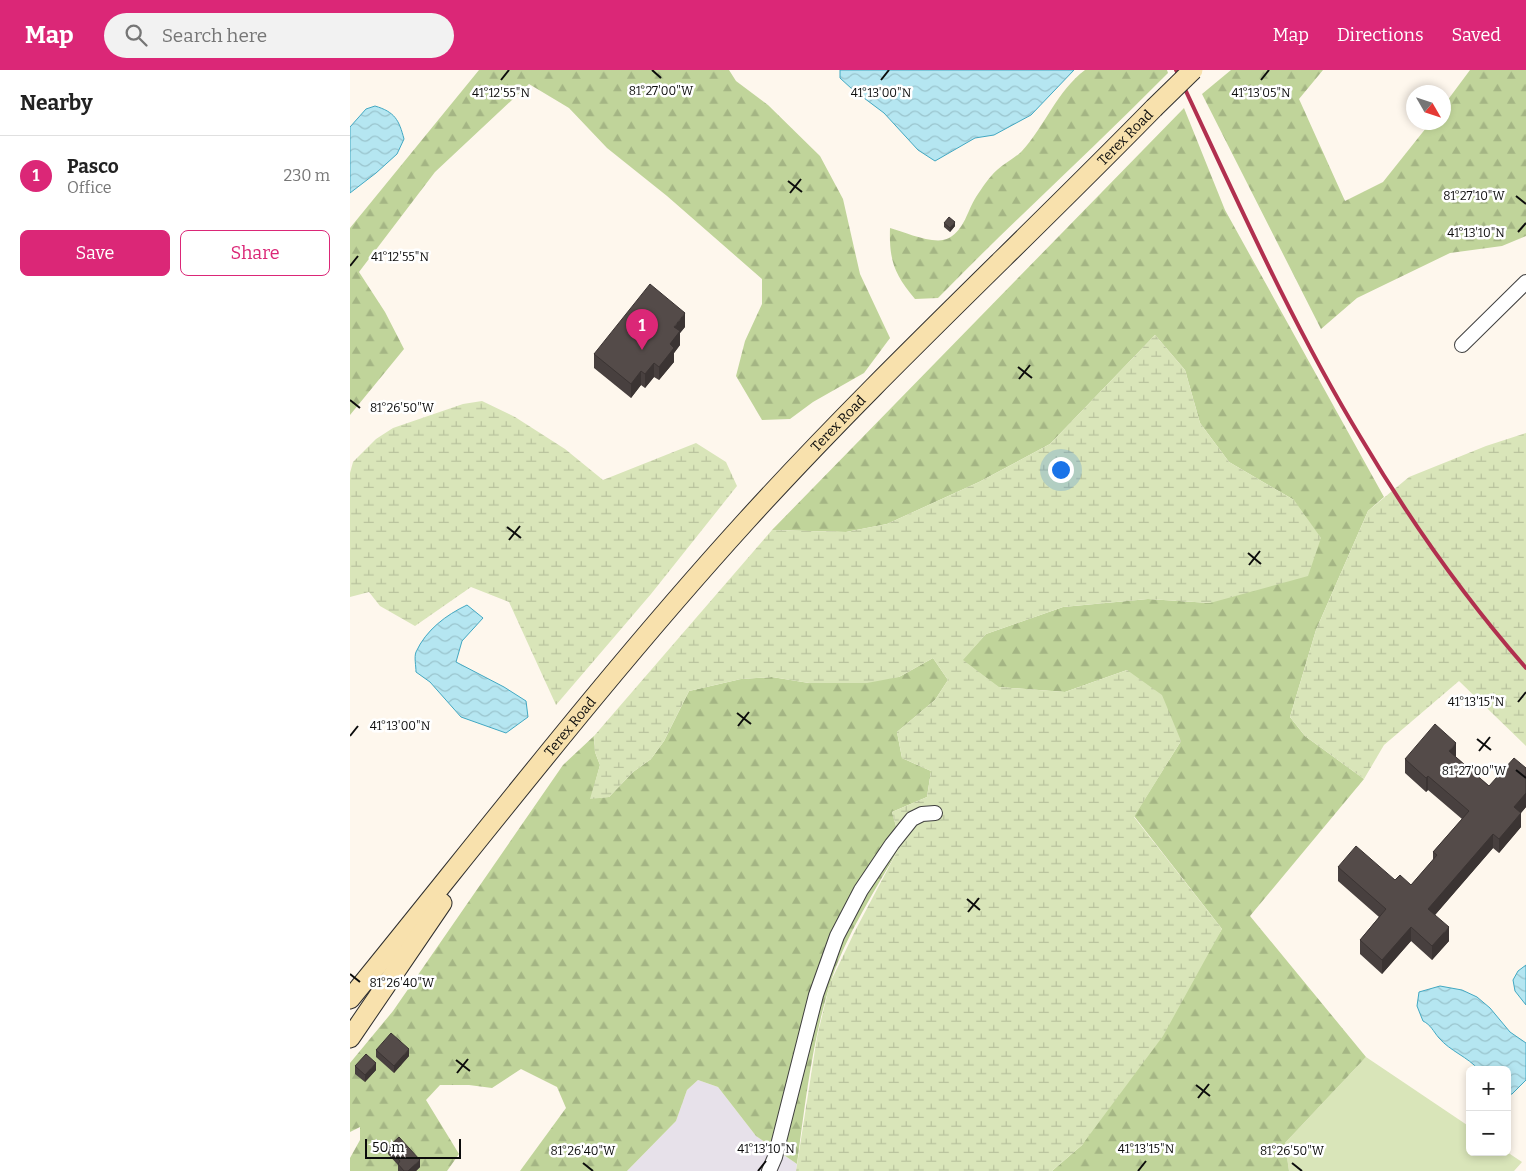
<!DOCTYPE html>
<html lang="en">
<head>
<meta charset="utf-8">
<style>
	:root { --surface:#fff; --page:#f2f2f2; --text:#222; --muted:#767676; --line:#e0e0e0; --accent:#db2777 }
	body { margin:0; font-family:Bitter,serif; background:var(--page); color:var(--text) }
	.controls { position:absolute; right:15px; bottom:15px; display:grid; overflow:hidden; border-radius:8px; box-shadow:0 2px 8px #0003 }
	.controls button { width:45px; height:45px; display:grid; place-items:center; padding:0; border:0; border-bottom:1px solid var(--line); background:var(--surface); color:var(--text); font:25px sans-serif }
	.compass { position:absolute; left:1056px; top:15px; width:45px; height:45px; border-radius:50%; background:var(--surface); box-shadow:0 2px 8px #0003; rotate:129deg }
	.scale { position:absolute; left:15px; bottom:12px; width:96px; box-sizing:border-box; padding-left:5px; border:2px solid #0c0c0c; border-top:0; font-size:14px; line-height:18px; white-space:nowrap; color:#0c0c0c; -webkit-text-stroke:4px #fff; paint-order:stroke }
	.you { position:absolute; left:710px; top:399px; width:18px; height:18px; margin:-12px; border:4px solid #fff; border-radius:50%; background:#1a73e8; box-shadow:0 0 0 8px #1a73e833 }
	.badge { display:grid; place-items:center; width:32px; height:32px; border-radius:50%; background:var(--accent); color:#fff; font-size:16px; font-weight:700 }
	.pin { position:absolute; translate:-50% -41px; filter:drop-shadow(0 1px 2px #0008) }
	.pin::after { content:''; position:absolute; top:26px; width:18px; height:15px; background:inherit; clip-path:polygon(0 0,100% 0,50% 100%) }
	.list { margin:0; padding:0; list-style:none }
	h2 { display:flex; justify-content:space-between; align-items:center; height:65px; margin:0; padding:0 20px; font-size:21px }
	h2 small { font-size:16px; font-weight:400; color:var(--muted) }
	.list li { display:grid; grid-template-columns:32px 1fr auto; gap:15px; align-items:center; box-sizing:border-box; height:80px; padding:0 20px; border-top:1px solid var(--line) }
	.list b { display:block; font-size:19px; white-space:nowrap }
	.list p { margin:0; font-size:16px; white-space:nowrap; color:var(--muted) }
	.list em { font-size:16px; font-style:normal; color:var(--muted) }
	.actions { display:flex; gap:10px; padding:15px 20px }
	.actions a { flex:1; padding:11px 0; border:1px solid var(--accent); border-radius:8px; text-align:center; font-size:18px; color:var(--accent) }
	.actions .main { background:var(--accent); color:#fff }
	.icon { flex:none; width:28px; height:28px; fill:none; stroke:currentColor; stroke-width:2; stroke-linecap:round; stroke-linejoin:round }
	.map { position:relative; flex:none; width:1176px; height:1101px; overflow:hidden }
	header { display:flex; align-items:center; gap:30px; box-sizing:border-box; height:70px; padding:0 25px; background:var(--accent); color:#fff }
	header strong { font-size:24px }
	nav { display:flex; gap:28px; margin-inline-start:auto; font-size:18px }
	.search { width:350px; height:45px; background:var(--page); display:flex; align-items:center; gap:12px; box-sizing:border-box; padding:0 18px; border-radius:28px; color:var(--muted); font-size:19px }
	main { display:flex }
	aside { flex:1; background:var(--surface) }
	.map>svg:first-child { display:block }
	.industrial { fill:#e7e1ea }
	.grass { fill:#d9e5b9 }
	.forest { fill:url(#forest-firs) }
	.wetland { fill:url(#wetland-marsh) }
	.water { fill:url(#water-waves); stroke:#42a8c2 }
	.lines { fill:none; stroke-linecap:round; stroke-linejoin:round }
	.minor-casing { stroke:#3f3f3f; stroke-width:16 }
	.secondary-casing { stroke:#2e2e2e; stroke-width:21 }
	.minor { stroke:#fff; stroke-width:14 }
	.secondary { stroke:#f8e1ad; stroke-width:19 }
	.rail { stroke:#b1304f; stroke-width:4 }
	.secondary-bridge-casing { stroke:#2e2e2e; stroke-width:21; stroke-linecap:butt }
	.secondary-bridge { stroke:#f8e1ad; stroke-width:19 }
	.wall { fill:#48403f }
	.shaded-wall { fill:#3b3433 }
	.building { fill:#544b49; stroke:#3b3433 }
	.ticks { fill:none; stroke:#0c0c0c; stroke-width:2 }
	.labels { text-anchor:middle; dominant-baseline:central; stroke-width:5; stroke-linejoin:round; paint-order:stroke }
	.street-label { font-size:14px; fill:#0c0c0c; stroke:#fff }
	.ticks-label { font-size:12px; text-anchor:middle; fill:#0c0c0c; stroke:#fff; stroke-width:5; stroke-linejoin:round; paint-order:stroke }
</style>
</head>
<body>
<header>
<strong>Map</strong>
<div class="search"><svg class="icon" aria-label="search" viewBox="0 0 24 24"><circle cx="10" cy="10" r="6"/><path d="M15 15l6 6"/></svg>Search here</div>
<nav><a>Map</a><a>Directions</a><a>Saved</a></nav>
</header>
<main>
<aside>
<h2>Nearby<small></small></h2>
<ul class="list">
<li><span class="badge">1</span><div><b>Pasco</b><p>Office</p></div><em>230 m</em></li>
</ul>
<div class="actions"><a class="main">Save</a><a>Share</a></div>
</aside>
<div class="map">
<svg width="1176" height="1101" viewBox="0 0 1176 1101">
	<defs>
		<pattern id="forest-firs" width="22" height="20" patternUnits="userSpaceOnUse" patternTransform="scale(1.25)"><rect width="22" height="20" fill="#c0d49a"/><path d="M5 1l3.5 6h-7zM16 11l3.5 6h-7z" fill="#a4b584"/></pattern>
		<pattern id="wetland-marsh" width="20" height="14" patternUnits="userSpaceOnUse" patternTransform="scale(1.25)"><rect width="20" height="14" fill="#d9e5b9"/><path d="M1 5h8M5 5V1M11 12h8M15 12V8" fill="none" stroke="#b9c39e"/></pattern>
		<pattern id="water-waves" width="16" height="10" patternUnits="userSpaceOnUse" patternTransform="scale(1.25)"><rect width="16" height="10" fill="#b5e6f1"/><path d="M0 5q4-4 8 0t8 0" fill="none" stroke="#9ac4cd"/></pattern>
	</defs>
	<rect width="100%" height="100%" fill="#fef7ed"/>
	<path class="industrial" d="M348 1010 368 1017 406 1066 447 1094 446 1101H277L326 1051 337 1020Z"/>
	<path class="grass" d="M1016 987 1120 1057V1082H1157L1172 1092 1164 1101H939L935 1073Z"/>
	<path class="forest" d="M129 0H379L386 11 418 35 470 86 493 129 510 204 540 268 514 303 463 332 440 349 412 350 386 306 395 271 412 234V209L317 126 257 78 219 38 179 14 85 102 9 202 35 242 54 279 0 345V158Z
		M735 0H817L818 3C743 79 663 151 588 228L565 229C544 204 539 190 540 158 555 162 585 176 599 168 615 159 617 141 626 127 632 118 639 107 647 100 655 93 665 88 672 81 695 56 707 21 735 0Z
		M881 0H973L949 29 995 131 1033 112 1080 53 1094 52V35L1120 0H1176V166L1152 176 1100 183 1007 228 971 259 852 24Z
		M834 38 875 140 1034 427 1018 441 966 560 940 647 955 666 1014 709 900 846 1016 987 935 1073 939 1101H702L732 1075 872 859 784 746 831 671 777 600 715 622 648 617 612 590 636 564 713 537 798 529 860 533 944 430 879 392 850 353 835 300 805 265 700 374 629 412 537 454 496 462 422 460Z
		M583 588 598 610 585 630 547 662 552 688 581 701 577 727 542 742 551 774C526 820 496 864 480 914 462 972 455 1034 447 1094L406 1066 368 1017 348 1010 337 1020 326 1051 277 1101H170L216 1038 207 1017 171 999 142 1018 119 1015H90L76 1030 109 1084 97 1101H0V1088L10 1070V1057L0 1062V993L43 941 213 695 244 666 245 682 250 695 241 728 259 727 283 702 301 689 314 671 339 621 391 609 422 607 459 613 549 607Z"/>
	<path class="wetland" d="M805 265 835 300 850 353 879 392 944 430 971 468 958 506 860 533 798 529 713 537 636 564 613 590 649 617 715 622 777 600 812 625 831 671 784 747 872 859 813 966 732 1075 702 1101H446L467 967 480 913 505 861 551 774 542 742 577 727 581 701 552 688 547 662 585 630 598 610 583 588 549 607 517 613H459L422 607 391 609 339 621 314 671 301 689 283 702 259 727 240 729 250 695 245 682 244 666 422 460 496 462 537 454 629 412 700 374Z
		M132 331 165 347 215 379 253 410 346 373 376 392 387 416 301 524 206 635 159 532 121 517 65 556 30 536 19 522 0 527V403L3 392 26 369 43 358 113 334Z
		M1176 363V676L1109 611 1034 675 1014 709 955 666 940 647 966 560 1018 441 1059 407 1136 376Z"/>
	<path class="water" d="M490 0H724L681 45 644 65 625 68 585 91 568 80 534 43 502 19 490 8Z
		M25 36C45 42 49 50 54 69L47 84 26 103 0 123V57L16 39Z
		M117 535 133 548 112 571 106 592 154 617 176 631 178 647 156 663 111 647 80 612 66 602C66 596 64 587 66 582 76 560 96 545 117 535Z
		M1176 895V935L1165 921 1163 910 1168 901Z
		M1090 916 1112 920 1127 927 1140 938 1160 962 1176 973V1010L1162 1024 1157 1025V1000H1129C1118 987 1100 981 1089 968 1083 961 1081 955 1073 951L1067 936 1069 922Z"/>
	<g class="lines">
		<defs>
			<path id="minor" d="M1112 275 1176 212
				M419 1101 425 1087 466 925 487 866 511 820 542 774 562 749 572 744 585 743"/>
			<g id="secondary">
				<path id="s1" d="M0 929C131 768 257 604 397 450 527 307 669 176 804 38"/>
				<path d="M0 968 92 833"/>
			</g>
		</defs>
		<use href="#minor" class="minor-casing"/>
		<use href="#secondary" class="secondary-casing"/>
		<use href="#minor" class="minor"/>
		<use href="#secondary" class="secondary"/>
		<path class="rail" d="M826 0C884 123 940 251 1011 368 1059 449 1114 527 1176 598"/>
		<defs>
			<path id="secondary-bridge" d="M804 38 843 0"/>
		</defs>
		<use href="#secondary-bridge" class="secondary-bridge-casing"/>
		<use href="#secondary-bridge" class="secondary-bridge"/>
	</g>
	<path class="wall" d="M594 153 605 156 600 162 594 157Z
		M335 257 330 263V275L324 283V292L309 310 304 307 295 318 291 315 281 328 244 298V284Z
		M1106 687 1139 716 1176 698V737L1171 743V757L1149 783 1143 778 1085 845 1099 871 1082 890 1061 871 1032 904 1010 884V870L1029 847 988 811V797L1061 815 1083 790V782L1112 749 1078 720 1076 722 1055 703V689Z
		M26 980 59 986 44 1003 26 987Z
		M5 996 26 1000 15 1012 5 1004Z
		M38 1077 70 1097 66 1101H48V1095L38 1084Z"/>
	<path class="shaded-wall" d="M605 152V156L600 162V158Z
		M335 243V257L330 263V275L324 283V292L309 310V297L320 274 324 257Z
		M304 293V307L295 318V304Z
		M291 301V315L281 328V314Z
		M1106 673V687L1099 695V681Z
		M1078 706V720L1076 722V708Z
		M1176 723V737L1164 751V737Z
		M1171 743V757L1149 783V769Z
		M1143 764V778L1078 853V839Z
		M1061 857V871L1032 904V890Z
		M1099 857V871L1082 890V876Z
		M59 979V986L44 1003V996Z
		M26 993V1000L15 1012V1005Z
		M70 1090V1097L66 1101H58Z"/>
	<path class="building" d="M599 147 605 152 600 158 594 153Z
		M300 214 335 243 324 257 330 261 320 274 324 278 309 297 304 293 295 304 291 301 281 314 244 284Z
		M1085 654 1106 673 1099 681 1139 716 1164 688 1176 698V723L1164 737 1171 743 1149 769 1143 764 1078 839 1099 857 1082 876 1061 857 1032 890 1010 870 1036 839 988 797 1006 776 1045 810 1050 805 1061 815 1087 785 1083 782 1119 741 1078 706 1076 708 1055 689Z
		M41 963 59 979 44 996 26 980Z
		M16 984 26 993 15 1005 5 996Z
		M49 1067 70 1090 58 1101H54L48 1094 50 1091 38 1077Z"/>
	<path class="ticks" d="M302 0 311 8M151 10 159 0M531 10 539 0M911 10 919 0M438 111 452 122M440 123 451 109M1166 126 1176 134M1168 162 1176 153M0 196 8 186M668 297 682 308M669 309 680 295M0 330 10 338M157 457 171 468M159 470 170 456M898 483 911 494M899 495 910 481M1168 632 1176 622M387 643 401 654M388 656 399 642M0 666 8 656M1127 669 1141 680M1129 681 1140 667M1166 700 1176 708M617 829 630 840M618 842 629 828M0 904 10 912M106 990 120 1001M107 1003 118 989M846 1015 860 1026M848 1028 859 1014M233 1093 243 1101M942 1093 952 1101M408 1101 416 1091M788 1101 796 1091"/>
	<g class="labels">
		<g class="street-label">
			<text stroke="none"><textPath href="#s1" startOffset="1160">Terex Road</textPath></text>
			<text stroke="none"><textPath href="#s1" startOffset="755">Terex Road</textPath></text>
			<text stroke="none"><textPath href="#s1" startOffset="350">Terex Road</textPath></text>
		</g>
	</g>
	<g class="ticks-label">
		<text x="311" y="25">81°27'00"W</text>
		<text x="151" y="27">41°12'55"N</text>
		<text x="531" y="27">41°13'00"N</text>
		<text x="911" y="27">41°13'05"N</text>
		<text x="1124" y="130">81°27'10"W</text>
		<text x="1126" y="167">41°13'10"N</text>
		<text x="50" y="191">41°12'55"N</text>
		<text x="52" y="342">81°26'50"W</text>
		<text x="1126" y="636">41°13'15"N</text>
		<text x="50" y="660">41°13'00"N</text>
		<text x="1124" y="705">81°27'00"W</text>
		<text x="52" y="917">81°26'40"W</text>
		<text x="416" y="1083">41°13'10"N</text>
		<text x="796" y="1083">41°13'15"N</text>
		<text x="233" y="1085">81°26'40"W</text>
		<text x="942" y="1085">81°26'50"W</text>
	</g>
</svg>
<div class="controls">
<button>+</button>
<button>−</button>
</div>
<svg class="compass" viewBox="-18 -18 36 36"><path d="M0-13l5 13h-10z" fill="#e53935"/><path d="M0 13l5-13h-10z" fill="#767676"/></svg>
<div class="scale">50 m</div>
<div class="you"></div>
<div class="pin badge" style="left:292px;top:280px">1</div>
</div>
</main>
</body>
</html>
